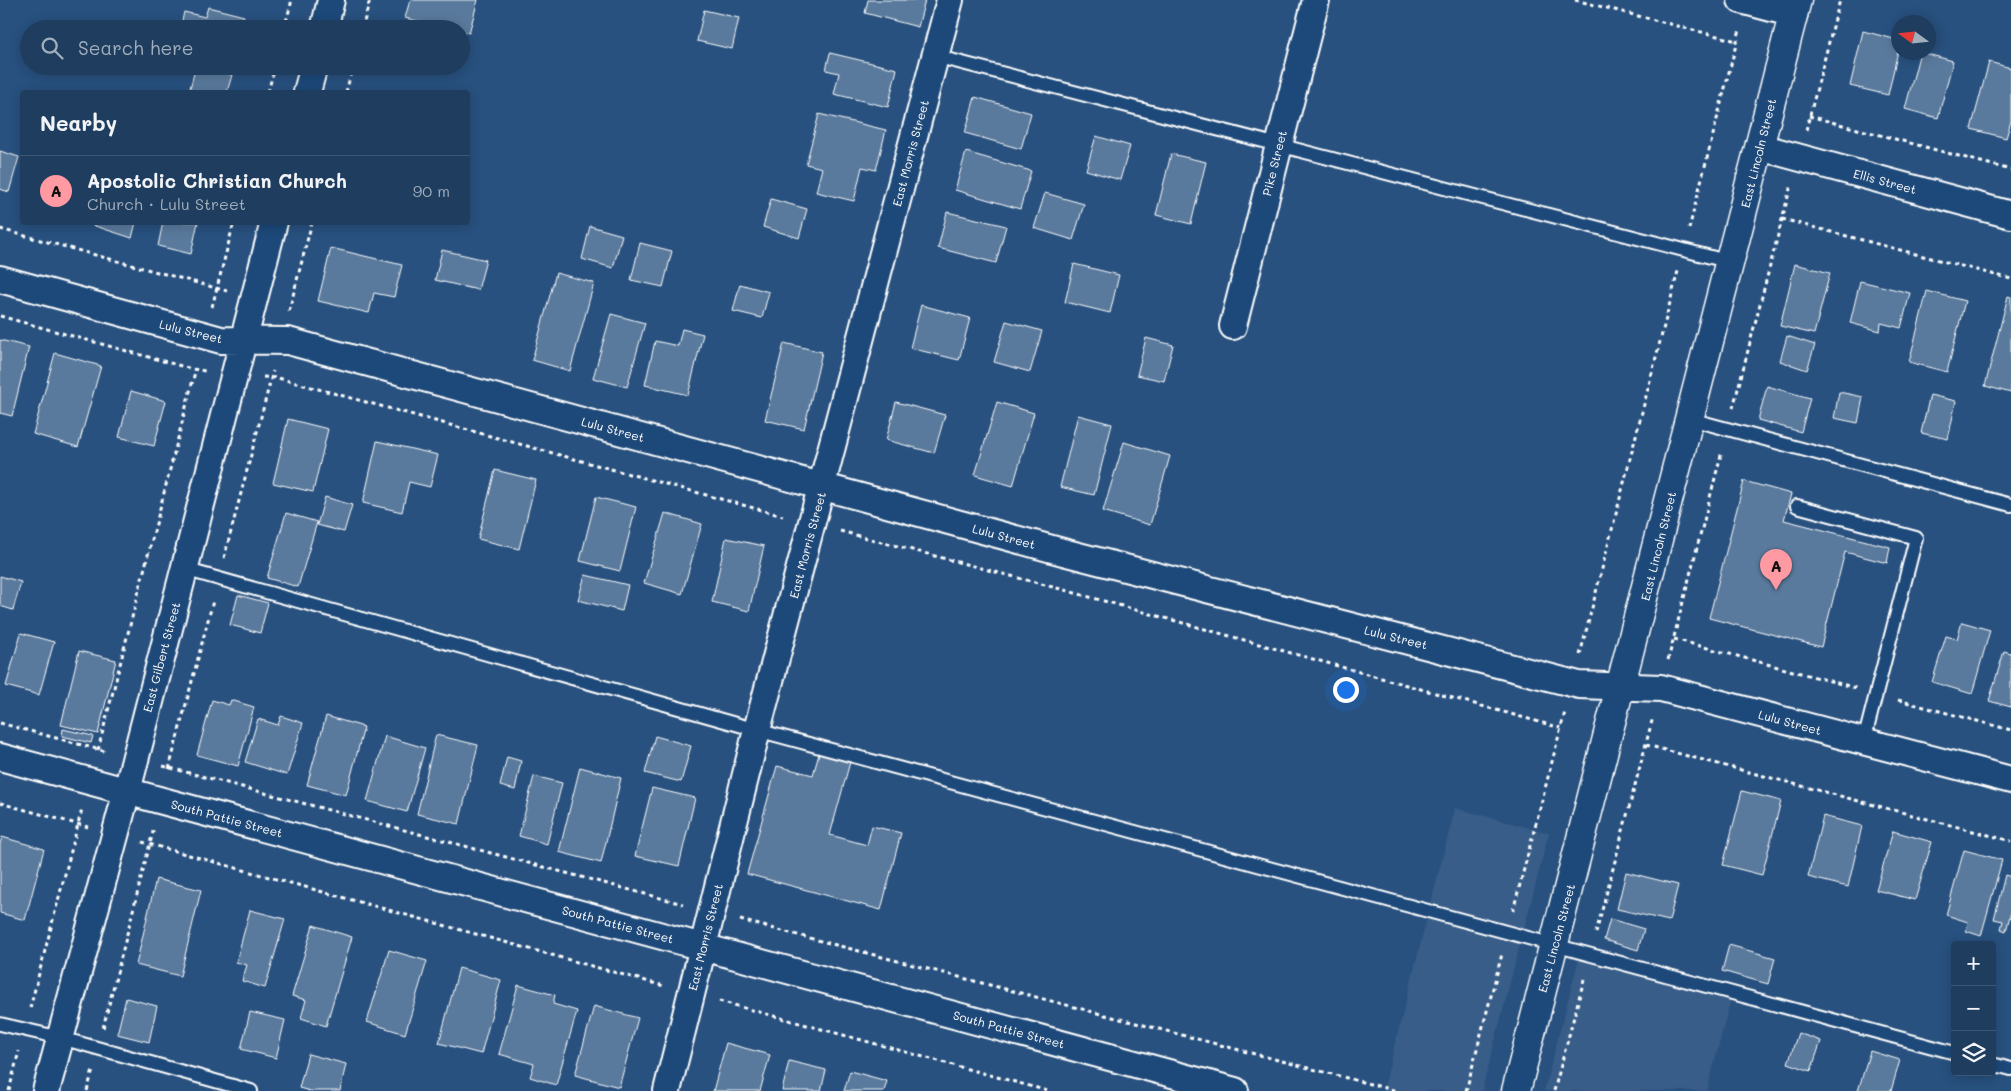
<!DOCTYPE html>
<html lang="en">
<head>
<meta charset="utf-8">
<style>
	:root { --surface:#1e3d5f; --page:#2b4868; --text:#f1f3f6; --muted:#a1aebd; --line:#3c5674; --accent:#ff9aa2 }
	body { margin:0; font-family:Mali,sans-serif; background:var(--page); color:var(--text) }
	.controls { position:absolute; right:15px; bottom:15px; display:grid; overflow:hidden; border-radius:5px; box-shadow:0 2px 12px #0003 }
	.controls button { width:45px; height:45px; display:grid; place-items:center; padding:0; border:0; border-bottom:1px solid var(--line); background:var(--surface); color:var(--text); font:25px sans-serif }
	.compass { position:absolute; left:1891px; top:15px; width:45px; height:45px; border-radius:50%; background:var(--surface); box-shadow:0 2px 12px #0003; rotate:285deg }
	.you { position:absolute; left:1345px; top:689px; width:18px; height:18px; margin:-12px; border:4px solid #fff; border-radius:50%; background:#1a73e8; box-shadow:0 0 0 8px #1a73e833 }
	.badge { display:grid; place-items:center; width:32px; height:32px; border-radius:50%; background:var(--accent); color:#111; font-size:16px; font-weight:700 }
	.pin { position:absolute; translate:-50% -41px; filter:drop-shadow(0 1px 2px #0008) }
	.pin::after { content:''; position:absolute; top:26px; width:18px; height:15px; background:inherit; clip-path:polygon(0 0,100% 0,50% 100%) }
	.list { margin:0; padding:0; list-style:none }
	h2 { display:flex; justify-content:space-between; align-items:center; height:65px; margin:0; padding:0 20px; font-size:21px }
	h2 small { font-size:16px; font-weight:400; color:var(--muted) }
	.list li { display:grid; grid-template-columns:32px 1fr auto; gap:15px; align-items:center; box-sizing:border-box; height:70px; padding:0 20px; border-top:1px solid var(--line) }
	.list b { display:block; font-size:19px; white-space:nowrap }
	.list p { margin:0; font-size:16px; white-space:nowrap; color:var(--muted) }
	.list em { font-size:16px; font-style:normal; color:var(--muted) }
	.icon { flex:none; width:28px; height:28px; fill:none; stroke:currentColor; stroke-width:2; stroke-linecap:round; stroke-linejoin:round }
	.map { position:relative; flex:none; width:2011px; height:1091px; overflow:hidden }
	.search { position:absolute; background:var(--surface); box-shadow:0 2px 12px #0003; left:20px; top:20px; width:450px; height:55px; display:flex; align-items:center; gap:12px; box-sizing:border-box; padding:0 18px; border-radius:28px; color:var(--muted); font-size:19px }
	.panel { position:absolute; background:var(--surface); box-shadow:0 2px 12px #0003; left:20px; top:90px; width:450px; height:135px; border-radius:5px }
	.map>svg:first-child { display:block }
	.built { fill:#375d88 }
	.building { fill:#5a7a9d; stroke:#fff }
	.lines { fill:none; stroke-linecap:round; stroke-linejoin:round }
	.lane-casing { stroke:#fff; stroke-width:16 }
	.street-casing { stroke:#fff; stroke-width:30 }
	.secondary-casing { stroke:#fff; stroke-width:31 }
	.path { stroke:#fff; stroke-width:3; stroke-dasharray:4 4; stroke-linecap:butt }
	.lane { stroke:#1f4a7a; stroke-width:12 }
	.street { stroke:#1f4a7a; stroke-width:26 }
	.secondary { stroke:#1f4a7a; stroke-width:28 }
	.labels { text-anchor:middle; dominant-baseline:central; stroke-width:4.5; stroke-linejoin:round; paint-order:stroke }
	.street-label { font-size:12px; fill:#fff; stroke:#1f4a7a }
</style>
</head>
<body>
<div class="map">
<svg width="2011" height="1091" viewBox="0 0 2011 1091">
	<rect width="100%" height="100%" fill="#28517f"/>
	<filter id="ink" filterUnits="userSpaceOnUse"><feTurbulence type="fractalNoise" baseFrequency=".02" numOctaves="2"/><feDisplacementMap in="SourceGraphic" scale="10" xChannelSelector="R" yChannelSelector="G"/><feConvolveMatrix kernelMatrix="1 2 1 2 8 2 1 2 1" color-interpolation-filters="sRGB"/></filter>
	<g filter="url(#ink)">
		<path class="built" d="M1455 808 1549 833 1482 1091H1383Z
			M1582 947 1734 987 1707 1091H1544Z"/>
		<path class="building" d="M410 0H478L469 33 461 31V29H451L405 18Z
			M868 0H925L918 27 865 13Z
			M208 7 244 16 241 29H180L184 12 205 17Z
			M704 10 739 18 732 49 697 41Z
			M1863 31 1898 40V51L1888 95 1850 86Z
			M1920 52 1953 61 1938 118 1905 109Z
			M830 53 897 69 888 107 834 94 839 73 826 70Z
			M1989 62 2011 68V121L2006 138 1971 129Z
			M196 66 232 75 227 92H189Z
			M975 97 1031 113 1021 149 965 133Z
			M819 114 886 130 876 170 862 167 854 201 816 192 822 168 806 164Z
			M1096 136 1130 146 1120 180 1086 170Z
			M0 151 19 157 9 192 0 189Z
			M966 152 1031 171 1020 209 955 190Z
			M1171 154 1206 162 1191 224 1156 215Z
			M1045 193 1084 204 1073 240 1034 228Z
			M771 199 807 209 799 238 763 227Z
			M947 212 1006 226 996 263 938 248Z
			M93 222H136L132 238 92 225Z
			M163 222H198L191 254 158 246Z
			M590 226 622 235 613 268 582 259Z
			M640 243 672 251 663 287 631 280Z
			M331 248 402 265 394 297 374 293 369 313 318 301Z
			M442 250 486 260 478 290 435 280Z
			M1074 264 1119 275 1110 313 1065 302Z
			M1795 264 1830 273 1814 334 1780 326Z
			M556 273 594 283 570 371 532 360Z
			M1860 281 1910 293 1901 328 1881 323 1880 331 1850 323Z
			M740 284 769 292 762 318 733 311Z
			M1927 291 1965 301 1947 372 1909 362Z
			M2008 296 2011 297V393L1985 386Z
			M921 305 970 318 959 360 910 348Z
			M611 314 645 323 627 387 593 378Z
			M1006 321 1042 331 1030 372 994 362Z
			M682 329 703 334 688 395 645 385 655 341 678 346Z
			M1787 336 1815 345 1807 370 1780 361Z
			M1146 338 1173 345 1164 381 1137 375Z
			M0 340 29 347 12 416 0 413Z
			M784 343 822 352 804 429 765 420Z
			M55 353 101 366 78 447 33 434Z
			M1767 386 1810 398 1801 432 1758 420Z
			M131 391 166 401 154 446 119 437Z
			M1839 392 1863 397 1858 423 1834 418Z
			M1930 395 1956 401 1948 439 1921 433Z
			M896 402 945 415 934 453 886 440Z
			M997 402 1034 413 1013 486 975 475Z
			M1078 415 1112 424 1094 495 1060 487Z
			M288 419 328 429 313 492 273 483Z
			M377 441 438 455 430 487 409 482 402 512 363 503Z
			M1124 442 1170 456 1150 525 1103 511Z
			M495 470 536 480 519 549 478 539Z
			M1744 481 1791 494 1784 520 1890 547 1887 563 1845 552 1821 647 1709 618Z
			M325 497 352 505 344 532 317 525Z
			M596 497 636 507 620 571 580 561Z
			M286 513 317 522 298 587 267 578Z
			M665 513 702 524 682 594 644 583Z
			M726 538 764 546 749 611 712 602Z
			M585 575 628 585 622 611 578 600Z
			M0 576 21 582 13 610 0 606Z
			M238 595 268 603 260 633 230 625Z
			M1962 622 1990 630 1972 694 1932 682 1946 636 1957 639Z
			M21 633 54 642 39 695 6 686Z
			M79 651 116 660 98 734 61 725Z
			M2004 651 2011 653V707L1989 701Z
			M212 700 229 705 231 700 254 707 238 766 197 755Z
			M281 716 303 723 287 775 245 762 258 719 278 725Z
			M326 716 364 727 346 795 307 785Z
			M63 729 93 736 91 743 62 736Z
			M436 735 478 745 459 824 417 814Z
			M385 736 425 748 407 812 367 801Z
			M655 736 691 746 681 782 645 773Z
			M819 754 850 762 830 835 867 845 872 826 901 833 881 910 747 874 777 766 813 775Z
			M507 757 521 761 515 790 500 786Z
			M580 767 621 778 601 863 559 852Z
			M534 776 562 783 547 844 519 836Z
			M652 788 695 798 679 866 635 856Z
			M1742 791 1781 801 1762 875 1723 865Z
			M1823 816 1862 826 1848 887 1808 877Z
			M1893 831 1932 842 1915 900 1876 890Z
			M2 837 44 849 25 920 0 913V844Z
			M1964 850 2002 860 1981 936 1966 931 1968 922 1946 915Z
			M1626 872 1678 885 1669 921 1617 909Z
			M2005 875 2011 877V912L2006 931 2001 929 2003 921 1994 919Z
			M156 879 201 890 180 976 136 965Z
			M250 910 285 919 265 988 242 981 247 965 236 962Z
			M1610 919 1644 929 1638 950 1604 940Z
			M313 925 352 937 326 1026 301 1018 306 1000 292 996Z
			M1729 945 1775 958 1768 984 1722 971Z
			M389 950 427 961 405 1034 367 1022Z
			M459 968 501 980 481 1054 439 1043Z
			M518 985 555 995 553 1004 577 1011 556 1085 530 1077 534 1064 499 1054Z
			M126 998 157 1006 149 1042 117 1034Z
			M594 1006 638 1018 619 1087 575 1075Z
			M250 1012 285 1020 276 1058 241 1049Z
			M1798 1033 1821 1041 1811 1071 1788 1063Z
			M726 1043 770 1055 760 1091H713Z
			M1870 1051 1900 1060 1891 1091H1858Z
			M308 1054 346 1064 340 1091H310L299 1088Z
			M789 1061 826 1070 821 1091H782Z
			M850 1071 887 1081 884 1091H844Z"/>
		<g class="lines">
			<defs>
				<path id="lane" d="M935 56 1730 262
					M1690 419 2011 505
					M1797 506 1916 538 1864 741
					M184 569 757 730 1955 1053
					M0 1024 61 1038 251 1091
					M1992 1064 2011 1069"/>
				<path id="street" d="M1741 0 1794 14
					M324 29 331 0
					M307 92 314 66
					M1760 147 2011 215
					M0 279 221 340 288 341 1063 552 1579 685 1661 688 2011 780
					M1233 326 1316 0
					M0 757 1235 1091
					M46 1091 127 791 274 222
					M667 1091 757 730 950 0"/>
				<path id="secondary" d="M1516 1091 1797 0"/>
			</defs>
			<use href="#lane" class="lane-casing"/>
			<use href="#street" class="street-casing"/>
			<use href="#secondary" class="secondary-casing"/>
			<path class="path" d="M1575 0 1737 41
				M284 29 292 0
				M362 29 370 0
				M268 92 275 66
				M346 92 353 66
				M1809 116 2011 170
				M1806 130 1840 0
				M1782 219 2011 279
				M0 229 227 291
				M1689 229 1740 29
				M212 307 234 222
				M289 311 312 222
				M0 316 192 369 205 371
				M263 377 278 378 783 516
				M1733 408 1791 185
				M840 531 1068 591 1561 728
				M224 558 273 371
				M1674 639 1856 688
				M1580 655 1678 271
				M1668 660 1722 451
				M1898 700 2011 730
				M0 723 108 752
				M1646 745 2011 841
				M98 750 196 368
				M163 766 683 904
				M169 769 213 601
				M0 803 88 827
				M142 842 664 986
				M1513 911 1565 712
				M740 920 1397 1091
				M1596 933 1653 717
				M719 1001 1048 1091
				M30 1008 82 809
				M103 1028 154 828
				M9 1091 19 1051
				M87 1091 93 1070
				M1466 1091 1502 954
				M1554 1091 1585 976"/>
			<use href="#lane" class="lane"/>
			<use href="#street" class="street"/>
			<use href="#secondary" class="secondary"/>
		</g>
	</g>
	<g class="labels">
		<g class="street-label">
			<text transform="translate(910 153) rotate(-75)">East Morris Street</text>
			<text transform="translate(1758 153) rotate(-76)">East Lincoln Street</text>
			<text transform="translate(1274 163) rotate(-76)">Pike Street</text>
			<text transform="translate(1885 181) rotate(15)">Ellis Street</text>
			<text transform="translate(191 331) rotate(14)">Lulu Street</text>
			<text transform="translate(613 429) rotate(15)">Lulu Street</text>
			<text transform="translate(1004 536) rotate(15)">Lulu Street</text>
			<text transform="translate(807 545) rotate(-75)">East Morris Street</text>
			<text transform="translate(1658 546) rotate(-76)">East Lincoln Street</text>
			<text transform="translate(1396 637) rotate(14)">Lulu Street</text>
			<text transform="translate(161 657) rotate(-75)">East Gilbert Street</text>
			<text transform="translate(1790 722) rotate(15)">Lulu Street</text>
			<text transform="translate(227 818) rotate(15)">South Pattie Street</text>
			<text transform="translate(618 924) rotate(15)">South Pattie Street</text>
			<text transform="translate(705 937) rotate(-76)">East Morris Street</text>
			<text transform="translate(1556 938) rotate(-75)">East Lincoln Street</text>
			<text transform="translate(1009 1029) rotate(15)">South Pattie Street</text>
		</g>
	</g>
</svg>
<div class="controls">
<button>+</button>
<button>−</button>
<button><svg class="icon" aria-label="layers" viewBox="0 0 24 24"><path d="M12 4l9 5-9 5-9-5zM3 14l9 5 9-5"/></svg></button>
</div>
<svg class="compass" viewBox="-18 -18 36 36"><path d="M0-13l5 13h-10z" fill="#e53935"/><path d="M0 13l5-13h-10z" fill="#a1aebd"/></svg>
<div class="you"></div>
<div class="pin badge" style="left:1776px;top:590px">A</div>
<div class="search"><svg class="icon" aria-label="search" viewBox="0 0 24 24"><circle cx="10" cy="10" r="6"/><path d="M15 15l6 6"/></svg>Search here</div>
<section class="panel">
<h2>Nearby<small></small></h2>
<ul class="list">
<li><span class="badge">A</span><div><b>Apostolic Christian Church</b><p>Church · Lulu Street</p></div><em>90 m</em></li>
</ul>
</section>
</div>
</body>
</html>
